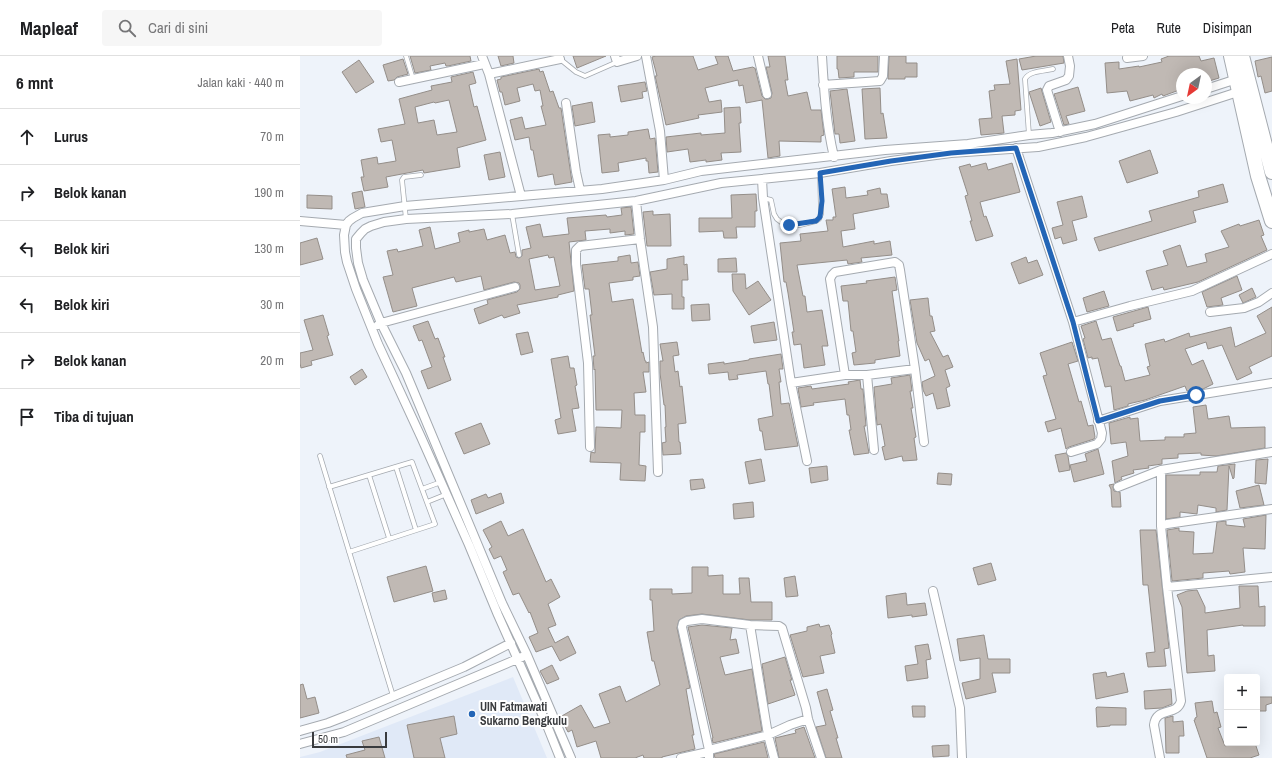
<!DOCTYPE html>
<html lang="id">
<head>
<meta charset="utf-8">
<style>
	:root { --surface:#fff; --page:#f6f6f6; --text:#202124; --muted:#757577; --line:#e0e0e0 }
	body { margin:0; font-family:"Archivo Narrow",sans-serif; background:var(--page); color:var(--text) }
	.controls { position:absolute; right:12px; bottom:12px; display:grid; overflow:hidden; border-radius:4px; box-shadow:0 4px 16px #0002 }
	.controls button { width:36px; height:36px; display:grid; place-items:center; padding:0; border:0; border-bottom:1px solid var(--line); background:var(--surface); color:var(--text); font:20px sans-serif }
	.compass { position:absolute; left:876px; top:12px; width:36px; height:36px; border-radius:50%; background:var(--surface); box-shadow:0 4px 16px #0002; rotate:213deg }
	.scale { position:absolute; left:12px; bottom:10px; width:75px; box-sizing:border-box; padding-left:4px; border:2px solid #393b3e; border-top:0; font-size:11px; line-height:14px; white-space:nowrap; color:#393b3e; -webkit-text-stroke:3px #fff; paint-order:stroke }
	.stop { position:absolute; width:12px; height:12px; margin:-9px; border:3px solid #2365b6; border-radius:50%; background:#fff }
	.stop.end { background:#2365b6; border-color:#fff; box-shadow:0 1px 4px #0008 }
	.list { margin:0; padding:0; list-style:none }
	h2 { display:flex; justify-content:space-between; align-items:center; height:52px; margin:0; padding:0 16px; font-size:17px }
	h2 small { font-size:13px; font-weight:400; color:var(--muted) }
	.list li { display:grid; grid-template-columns:26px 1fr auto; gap:12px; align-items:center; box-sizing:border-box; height:56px; padding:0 16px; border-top:1px solid var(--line) }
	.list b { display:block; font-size:15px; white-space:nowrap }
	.list em { font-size:13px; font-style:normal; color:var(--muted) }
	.icon { flex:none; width:22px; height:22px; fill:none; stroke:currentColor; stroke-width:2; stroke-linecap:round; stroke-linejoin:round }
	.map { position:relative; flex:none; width:972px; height:702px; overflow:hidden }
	header { display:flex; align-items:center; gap:24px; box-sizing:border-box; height:56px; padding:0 20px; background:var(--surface); border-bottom:1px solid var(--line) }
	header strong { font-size:19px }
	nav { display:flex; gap:22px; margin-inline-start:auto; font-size:14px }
	.search { width:280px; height:36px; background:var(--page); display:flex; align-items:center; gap:10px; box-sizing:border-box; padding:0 14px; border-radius:4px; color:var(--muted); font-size:15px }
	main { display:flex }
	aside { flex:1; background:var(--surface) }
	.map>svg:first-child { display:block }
	.built { fill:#e0e9f7 }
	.building { fill:#c0b9b4; stroke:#948e89; fill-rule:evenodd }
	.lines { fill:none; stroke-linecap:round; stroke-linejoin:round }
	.lane-casing { stroke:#a5aab0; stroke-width:5.5 }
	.street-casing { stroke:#a5aab0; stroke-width:10 }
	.highway-casing { stroke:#a5aab0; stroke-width:16 }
	.lane { stroke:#fff; stroke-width:4 }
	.street { stroke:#fff; stroke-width:8 }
	.highway { stroke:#fff; stroke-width:14 }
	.route { stroke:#2365b6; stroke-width:5 }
	.poi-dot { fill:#2365b6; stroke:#fff; stroke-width:1.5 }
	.labels { text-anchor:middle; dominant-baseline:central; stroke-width:4; stroke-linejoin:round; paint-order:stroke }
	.poi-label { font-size:12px; font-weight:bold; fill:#393b3e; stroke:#fff; text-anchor:start }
</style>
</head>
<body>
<header>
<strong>Mapleaf</strong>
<div class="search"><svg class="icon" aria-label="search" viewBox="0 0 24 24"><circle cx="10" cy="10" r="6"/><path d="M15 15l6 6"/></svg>Cari di sini</div>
<nav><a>Peta</a><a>Rute</a><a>Disimpan</a></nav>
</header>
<main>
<aside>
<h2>6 mnt<small>Jalan kaki · 440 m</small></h2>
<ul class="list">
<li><svg class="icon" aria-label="ahead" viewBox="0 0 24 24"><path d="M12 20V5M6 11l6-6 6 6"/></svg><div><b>Lurus</b></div><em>70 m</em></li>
<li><svg class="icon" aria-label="right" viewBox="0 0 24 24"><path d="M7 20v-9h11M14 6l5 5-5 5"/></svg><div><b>Belok kanan</b></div><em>190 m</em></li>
<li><svg class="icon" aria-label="left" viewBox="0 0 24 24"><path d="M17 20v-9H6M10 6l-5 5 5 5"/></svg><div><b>Belok kiri</b></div><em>130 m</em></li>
<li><svg class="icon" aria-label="left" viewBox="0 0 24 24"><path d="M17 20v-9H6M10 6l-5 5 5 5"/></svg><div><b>Belok kiri</b></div><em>30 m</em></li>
<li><svg class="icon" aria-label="right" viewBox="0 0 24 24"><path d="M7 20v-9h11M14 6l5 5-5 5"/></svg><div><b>Belok kanan</b></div><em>20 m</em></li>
<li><svg class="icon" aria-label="arrive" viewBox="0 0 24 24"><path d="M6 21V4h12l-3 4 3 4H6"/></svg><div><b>Tiba di tujuan</b></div></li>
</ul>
</aside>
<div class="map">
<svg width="972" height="702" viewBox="0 0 972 702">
	<rect width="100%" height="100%" fill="#eef3fa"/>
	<path class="built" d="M213 621 247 702H0V701L20 696Z"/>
	<path class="building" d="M110 0H170L171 5 148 10H146L145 7 130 10 131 14 115 17Z
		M198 0H213L214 7 201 10Z
		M273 0H306L277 12Z
		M356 0H393L398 14 418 8 415 0H428L433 15 453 11 454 12H455L462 40 465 43H468L471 42 472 37 466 11H470L468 0H485L488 24H485L488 40 507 36 511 54H521L524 79 521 80V86L479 85 480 100 468 102 462 44 446 47 443 29 439 30 438 24 405 32 409 46 421 44 422 56 398 59 399 62 366 69 356 24 355 20H357L352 1Z
		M537 0H578V16H554V21L539 22 538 13H537Z
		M589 0H606V7H617V21H605V23H588Z
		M736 0H763L764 7 722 14 719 3Z
		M869 0H899L901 5 914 2 919 22 906 26V18H882V33L863 40 862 38 854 42 853 39 830 45 827 35 807 37 805 7 819 6V13L839 10V11L862 6 861 3Z
		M972 1V35L965 37 961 20 958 21 955 5Z
		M103 3 108 18 97 21 94 24 88 25 83 9Z
		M717 3 721 54 715 55V59L702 60 704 77 681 79 679 63 692 62 689 35 695 34 694 29 710 28 706 5Z
		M59 4 74 26 56 37 42 16Z
		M239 13 240 16 243 15 250 36 253 35 259 52H261L272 126 255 129 253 118 238 121 233 94H231L229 81 215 84 210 64 222 61 225 73 246 69 241 50H243L240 34 235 35 233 28 217 32 220 45 205 49 202 36H200L197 24 201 23V21Z
		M173 16 176 27 169 29 174 51 177 50 186 84 157 92 160 111 124 117 123 114 86 121 88 131 64 135 61 121H64L61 104 77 101 78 108 96 105 92 84 81 86 78 73 105 68 99 43 132 34 131 30 152 26 151 21ZM149 44 157 76 137 79 134 64 118 67 115 51 134 46 135 47Z
		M345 26 347 35 342 36 343 42 321 46 318 30Z
		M778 31 785 55 766 60 769 68 764 69 754 38Z
		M580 32 581 58 583 57 587 82 565 83 562 33Z
		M741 32 751 66 740 70 729 36Z
		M547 33 555 85 540 87 539 78H535L530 35Z
		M292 46 295 66 275 70 272 50Z
		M440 51 441 67H439L441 96 421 97 422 104 406 106V104L390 106 388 93 367 96 366 81 401 77V79L425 77 424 52Z
		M348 73 350 83 355 82 358 116 349 117 348 105H346V102L318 107 319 115 302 117 298 79 310 78V81L328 79V76Z
		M850 94 858 117 827 127 819 105Z
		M200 96 205 121 189 124 184 99Z
		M686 107 688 114 712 107 720 136 680 146 684 161 686 160 693 180 676 185 670 165H672L665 140 668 139 659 111 670 108 671 111Z
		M923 128 928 146 893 155 896 166 799 195 794 182 852 165 849 155 899 141 898 135Z
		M545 131 546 142 568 139 567 135 580 132 581 138H587L589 151 553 158 555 173 541 175 543 191 574 185V188L590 185 592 199 561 202 562 206 548 208 547 204 497 209 503 240H505L507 256 522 254 528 290H522L525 309 504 312 501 288 494 289 492 276H494L488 237 486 226H484L480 187 501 185 500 178 528 175 526 164H533V161H536L532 133Z
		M62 135 65 151 55 153 52 137Z
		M456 138 457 155H455V171H436L437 182H424L423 175 399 176V162H432L431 139Z
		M7 139 32 140V153L7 152Z
		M782 140 787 161 772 165 777 184 763 188 761 181 755 183 752 172 763 169 757 146Z
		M331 151 334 178 325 179V175L310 177V173L285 175 286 184 269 186 274 235 258 239V241L217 249 220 257 204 262 202 259 179 268 174 253 188 248 187 244 217 236 220 233V229L219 227 214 226 184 234 181 220 156 226 154 221 112 232 117 250 93 256 83 221 93 219 87 195 97 193 98 196 123 190 119 174 130 171 135 193 160 186 158 177 169 174V176L184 173 187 184 205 179 210 197 215 196 216 201 219 202 222 200V194L231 192 226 171 240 168 243 181 269 178 267 162 306 159 307 161 322 159 321 152ZM248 199 249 202 254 201 260 230 235 234 229 203Z
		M353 155V159L370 158 371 190H347L343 156Z
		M959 164 964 179 961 180 967 194 898 226 864 234 863 231 852 234 846 215 868 209 863 195 880 189 887 211 907 206 905 198 929 191 921 175 939 168 940 170Z
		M17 182 23 203 0 209V187Z
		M330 199 331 207 338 206 340 220 333 221V224L309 227 312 246 333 243 342 297 343 296 345 305H346V307L349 306V316H343L346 336 334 337 335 359H345V376H340L339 409 346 410 345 425 320 424 321 407 290 406 291 396 295 397 296 371 321 372 322 354H296L295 313 294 314 293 300H295L290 259H292L289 233H285L282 209 318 205V201Z
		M384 200V209L387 208 388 224H382V241H384V253H372V238L354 239 350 216 367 213V203Z
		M726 201 728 207 737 204 743 219 719 228 711 207Z
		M436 202 437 216H418V203Z
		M432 218H445L446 233 458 225 471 244 449 259 433 235Z
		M937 220 942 234 921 242 923 249 907 251 902 236Z
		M595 221 597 234 592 235 599 285H598L600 300 575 304V307L554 309 552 297 556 296 553 275H551L548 245H543L541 230 567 227 566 225Z
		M952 232 956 241 943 247 939 239Z
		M804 235 809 250 787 256 783 242Z
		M628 242 630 260H632L635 275 630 276 643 301 648 299 653 311 645 314 650 330 646 332 650 350 637 353 633 337 626 340 623 334 622 326 635 320 629 303 625 305 617 287 610 244Z
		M409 248 410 264 392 265 391 249Z
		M848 251 851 263 833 268 834 270 817 275 813 261Z
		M972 251V300L949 311 952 317 937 324 922 289 908 293 906 286 885 293 892 309 903 304 913 328 903 333 887 335 885 330 845 344 828 348V350L814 354 811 330 805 331 798 302 792 303V301L788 302 783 283 785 282 781 270 796 265 802 284 811 282 820 310H821L825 325 850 319 847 311 850 310 845 288 864 283 865 286 889 277 890 281 931 271 935 291 966 277 957 260Z
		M23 259 29 279 27 280 33 299 11 305 12 309 1 312 0 307V297L13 294 4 264Z
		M128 265 135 283 138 282 145 301H143L151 324 128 333 121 315 132 311 122 284 119 285 113 270Z
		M474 266 477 284 454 287 451 270Z
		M228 276 233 296 221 299 216 278Z
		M377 286 379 299 373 300 375 316 378 315 380 331 382 330 386 367 378 368 379 386H380L381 398 363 399 362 387 366 386 365 371H366L365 349H364L360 317V305H363L360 288Z
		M772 286 778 305 768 308 779 346 781 345 788 370 793 369 795 381 794 383 769 391 766 393 761 372 748 376 745 366 756 363 743 320 747 319 740 297Z
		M481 298 483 313H479L481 326H479L481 348 489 347 498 390 465 394 462 375H460L458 363 473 360 469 328H468L466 315 437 319 438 323 429 324 428 316 409 318 408 308 424 306V308L449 304V303Z
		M268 300 270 312H274L277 329 275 330 279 352 272 353 276 375 258 378 255 364 261 362 251 303Z
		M62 313 67 321 55 329 50 321Z
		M610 319 612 335H610L613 352H611L616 381 614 382 617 404 603 405 602 400 585 404 582 391 585 390 582 373 581 368 577 369 574 331 592 328 591 322Z
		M560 324 561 333H563L566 370H564L569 397 554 399 549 374H551L549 359H547L545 343 513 347 514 349 501 351 498 332 511 330 512 333 549 328 548 326Z
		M906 349 908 363 929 360 931 372 965 371V392L916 400 901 399V397L878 398V402L862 403V408L848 410 849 412 833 414 834 417 821 421 822 423 815 427 812 405 828 400 826 386 811 388 809 367 830 361V363L838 362 840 385 865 384V381H884V378L896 377 893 351Z
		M181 367 190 388 164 398 155 377Z
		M798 393 804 418 774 426 770 409 787 405 785 398Z
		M766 397 768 400 770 414 759 416 755 399Z
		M461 403 465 425 449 428 445 406Z
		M968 403 966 428 955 427 956 404Z
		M935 408 934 422 933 423 929 410 927 454 916 456V452L898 449 897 458 880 456V461L866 463V419H900V416H917L918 410Z
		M527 410 528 424 511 427 509 412Z
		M638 417 652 418 651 429 637 428Z
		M403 423 405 432 391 434 390 424Z
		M814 428 813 431 814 435 820 436 821 451H812L811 433 809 429Z
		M959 429 964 449 940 452 936 435Z
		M201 437 204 447 176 458 171 444 186 438 188 442Z
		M453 446 454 461 434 463 433 448Z
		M966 459 965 493 943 492 945 516 930 518 929 515 903 517V522L872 525 867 474 879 472V475L894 476 893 498 913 497 917 466 926 465V469L945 471 943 463Z
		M201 465 208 480 223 473 246 526 251 523 260 541 248 548 256 569 248 572 255 587 268 580 276 597 260 605 252 590 236 596 229 581 238 577 230 556 229 557 219 537 213 539 203 516 207 514 201 500 194 503 189 493 192 491 183 474Z
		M840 474H856L869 592 864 593 866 610 848 611 846 597 855 596 848 529H843Z
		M691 507 696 524 678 529 673 512Z
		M126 510 133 535 94 546 87 521Z
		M392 511H408V520L423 519V538H440L439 522H449L451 546H472V564H450L402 558 386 560 379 564 377 572 390 632 386 633 394 679H392L395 693 362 701V702H344L343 699 335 702H301L296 685 277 691 272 674 268 676 260 661 281 649 294 672 310 667 299 638 320 630 326 646 360 629 354 605H352L347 576 354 575 352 544H350V533H372V538L392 537Z
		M495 520 498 540 486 541 484 522Z
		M939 530H958L959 551 965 550V570H943V569L907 574 908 600 914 599 915 615 887 617 882 551 877 539 887 535 897 534 905 551V557L940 552Z
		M145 534 147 543 134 546 132 537Z
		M606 537 607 549 625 547 627 559 612 561V559L588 562 586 540Z
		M519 568 520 571 529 569 532 578 531 579 535 597 520 600 524 617 503 621 490 579 507 575V571Z
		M402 569 432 572 430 584 436 583 439 597 420 601 425 619 452 613 462 675 413 687 412 682H413L388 571Z
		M684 579 688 603H710V617H692L696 636 666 643 662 627 680 623V602L660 605 657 583Z
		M628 588 631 603 626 604 628 622 607 625 605 610 618 608 615 590Z
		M485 601 492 624H490L495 639 468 648 462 608Z
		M252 609 259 623 247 628 240 615Z
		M806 616 807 621 824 617 828 636 796 643 793 618Z
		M3 628 7 643 15 641 19 657 0 662V629Z
		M527 633 533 654 530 655 538 682H536L542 702H526L516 671 526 669 517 636Z
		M871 633 872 648 862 652 845 653 844 635Z
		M957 641H972V647L966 649V655H957Z
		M912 645 914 657 917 656 921 671 918 672 925 690 936 687H955L959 699 950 702H907L894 664H895V662L897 661 895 647Z
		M612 650H625V661H613Z
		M797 651 826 652V669H810V670L797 671 796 652Z
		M154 660 157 678 140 682 145 702H114L107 669Z
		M873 660V666L883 665 884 680H879V697H866L865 662Z
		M504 671 515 702H479L475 682 496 677 495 674Z
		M79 681 85 702H47L46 699 65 694 62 685Z
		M464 686 468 702H415L414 698Z
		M649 689V700L633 701 632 690Z"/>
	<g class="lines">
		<defs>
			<path id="lane" d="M106 0 113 23
				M260 3 276 16 285 20 317 6
				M729 79 725 23C729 15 744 15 753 13
				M463 142 471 144 474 158 477 163 485 169H500L516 165 519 163 521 158 520 117
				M212 158 219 199
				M106 163 102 124 104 121 121 119
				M20 400 93 640
				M96 411 116 474
				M69 419 89 482
				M29 431 112 406 135 468 49 496
				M122 433 141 426
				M127 446 147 438"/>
			<path id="street" d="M182 0 189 18 221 140
				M315 0 317 6 337 0
				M346 0 360 75 364 124
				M458 0 467 38
				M522 0C524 34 526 67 534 101
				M827 2 843 0
				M189 18 260 3
				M99 26 184 8
				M523 29 580 25 583 20 584 0
				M906 33 940 22
				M266 47 276 116 280 134
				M760 76 747 34 749 30 766 24 769 20 770 10 768 0
				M716 92 773 266 802 377 801 383 797 388 771 396
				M462 123 463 142 491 327 507 405
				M336 145 340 183 353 271 358 416
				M0 165 46 169
				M910 256 944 252 959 246 972 237
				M773 266 830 250 892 235 972 198
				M78 269 81 267 215 231
				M545 319 530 223 532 219 535 216 595 206 599 209 600 214 615 313 624 386
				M567 319 574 394
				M491 327 545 319H567L615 313
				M798 365 860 345 972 327
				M290 391 288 307 276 208V194L280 190 340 183
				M818 431 861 414 972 396
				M861 470V414
				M867 531 972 521
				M633 535 660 652 662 702
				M450 569 468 679 474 702
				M0 675 28 667 46 660 164 611 211 587
				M0 688 44 676 222 601
				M409 694 468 679 490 669 508 663
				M260 702 246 667 198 559 169 489 121 381 78 288 56 233 47 206 45 196 44 179 46 169 49 165 53 162 62 157 105 150 302 133 364 124 401 115 585 94 668 88 729 79 752 77 795 68 882 40
				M271 702 227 599 202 547 106 317 81 267 63 224 58 207 56 192V183L61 177 65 173 71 170 84 166 106 163 212 158 336 145 421 127 520 117 591 105 651 97 738 91 786 81 876 56 941 35
				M381 702 408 696
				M409 702V694L382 571 383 567 387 565 402 563 450 569 479 570 482 572 506 652 508 663 521 702
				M860 702 854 669C856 650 877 661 881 645L867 531 861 470 867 468 972 453"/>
			<path id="highway" d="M931 0 958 120 972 165
				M942 0 972 116"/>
		</defs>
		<use href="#lane" class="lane-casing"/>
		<use href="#street" class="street-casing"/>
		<use href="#highway" class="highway-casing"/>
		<use href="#lane" class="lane"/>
		<use href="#street" class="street"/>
		<use href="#highway" class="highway"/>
	</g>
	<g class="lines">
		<path class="route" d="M489 169 516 165 520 161 522 145 520 117 591 105 651 97 716 92 773 266 798 365 860 345 896 339"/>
	</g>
	<circle class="poi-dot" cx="172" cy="658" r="4"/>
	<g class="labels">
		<g class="poi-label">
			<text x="180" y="651">UIN Fatmawati<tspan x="180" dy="14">Sukarno Bengkulu</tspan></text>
		</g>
	</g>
</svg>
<div class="controls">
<button>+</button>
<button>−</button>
</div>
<svg class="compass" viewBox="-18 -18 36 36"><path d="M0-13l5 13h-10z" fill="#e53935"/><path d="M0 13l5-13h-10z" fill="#757577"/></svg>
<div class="scale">50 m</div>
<div class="stop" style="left:896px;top:339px"></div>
<div class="stop end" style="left:489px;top:169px"></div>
</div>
</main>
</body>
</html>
